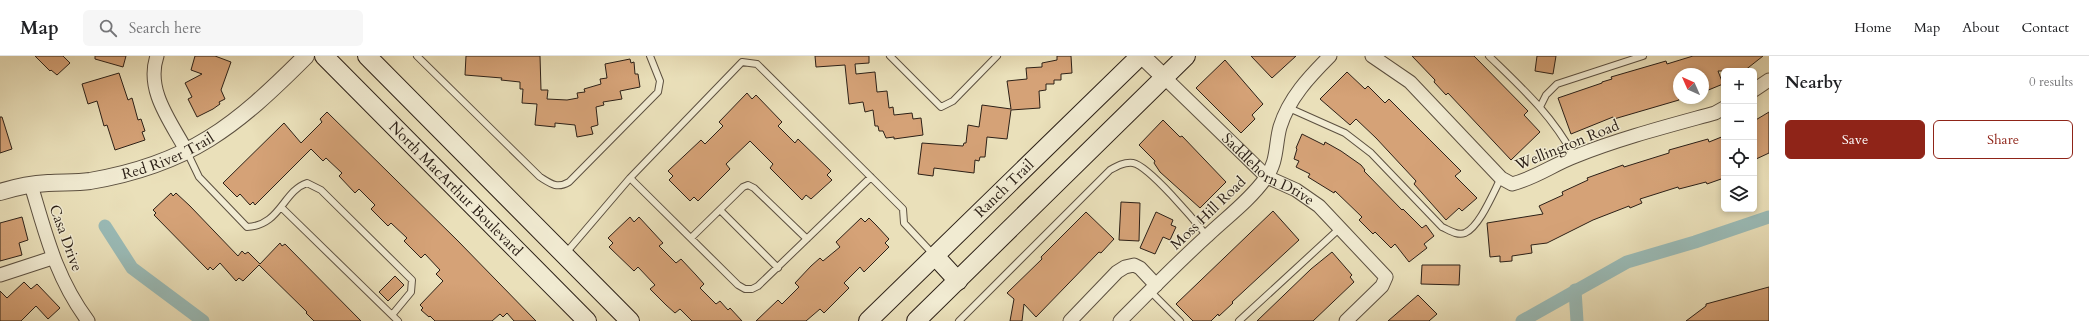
<!DOCTYPE html>
<html lang="en">
<head>
<meta charset="utf-8">
<style>
	:root { --surface:#fff; --page:#f6f6f6; --text:#202124; --muted:#757577; --line:#e0e0e0; --accent:#8f2418 }
	body { margin:0; font-family:Cardo,serif; background:var(--page); color:var(--text) }
	.controls { position:absolute; right:12px; top:12px; display:grid; overflow:hidden; border-radius:6px; box-shadow:0 2px 6px #0003 }
	.controls button { width:36px; height:36px; display:grid; place-items:center; padding:0; border:0; border-bottom:1px solid var(--line); background:var(--surface); color:var(--text); font:20px sans-serif }
	.compass { position:absolute; left:1673px; top:12px; width:36px; height:36px; border-radius:50%; background:var(--surface); box-shadow:0 2px 6px #0003; rotate:315deg }
	.list { margin:0; padding:0; list-style:none }
	h2 { display:flex; justify-content:space-between; align-items:center; height:52px; margin:0; padding:0 16px; font-size:17px }
	h2 small { font-size:13px; font-weight:400; color:var(--muted) }
	.actions { display:flex; gap:8px; padding:12px 16px }
	.actions a { flex:1; padding:9px 0; border:1px solid var(--accent); border-radius:6px; text-align:center; font-size:14px; color:var(--accent) }
	.actions .main { background:var(--accent); color:#fff }
	.icon { flex:none; width:22px; height:22px; fill:none; stroke:currentColor; stroke-width:2; stroke-linecap:round; stroke-linejoin:round }
	.map { position:relative; flex:none; width:1769px; height:265px; overflow:hidden }
	header { display:flex; align-items:center; gap:24px; box-sizing:border-box; height:56px; padding:0 20px; background:var(--surface); border-bottom:1px solid var(--line) }
	header strong { font-size:19px }
	nav { display:flex; gap:22px; margin-inline-start:auto; font-size:14px }
	.search { width:280px; height:36px; background:var(--page); display:flex; align-items:center; gap:10px; box-sizing:border-box; padding:0 14px; border-radius:6px; color:var(--muted); font-size:15px }
	main { display:flex }
	aside { flex:1; background:var(--surface) }
	.map>svg:first-child { display:block }
	.lines { fill:none; stroke-linecap:round; stroke-linejoin:round }
	.canal { stroke:#9abbb7; stroke-width:13 }
	.building { fill:#d5a277; stroke:#2c2017 }
	.service-casing { stroke:#5c5040; stroke-width:8 }
	.minor-casing { stroke:#5c5040; stroke-width:15 }
	.tertiary-casing { stroke:#5c5040; stroke-width:18 }
	.secondary-casing { stroke:#2c2017; stroke-width:20 }
	.service { stroke:#f1ebd2; stroke-width:6 }
	.minor { stroke:#f1ebd2; stroke-width:13 }
	.tertiary { stroke:#f1ebd2; stroke-width:16 }
	.secondary { stroke:#f1ebd2; stroke-width:18 }
	.labels { text-anchor:middle; dominant-baseline:central; stroke-width:3; stroke-linejoin:round; paint-order:stroke }
	.street-label { font-size:15px; fill:#2c2017; stroke:#f1ebd2 }
</style>
</head>
<body>
<header>
<strong>Map</strong>
<div class="search"><svg class="icon" aria-label="search" viewBox="0 0 24 24"><circle cx="10" cy="10" r="6"/><path d="M15 15l6 6"/></svg>Search here</div>
<nav><a>Home</a><a>Map</a><a>About</a><a>Contact</a></nav>
</header>
<main>
<div class="map">
<svg width="1769" height="265" viewBox="0 0 1769 265">
	<rect width="100%" height="100%" fill="#eae0ba"/>
	<filter id="stains"><feTurbulence type="fractalNoise" baseFrequency=".005" numOctaves="4"/><feColorMatrix values="0 0 0 0 .2 0 0 0 0 .09 0 0 0 0 .02 0 0 0 .5 -.17"/></filter>
	<radialGradient id="worn" r=".72"><stop offset=".6" stop-color="#630" stop-opacity="0"/><stop offset="1" stop-color="#630" stop-opacity=".3"/></radialGradient>
	<g class="lines">
		<path class="canal" d="M105 170 132 212 203 265
			M1575 234 1577 265
			M1522 265 1627 206 1695 186 1769 161"/>
	</g>
	<path class="building" d="M35 0H63L70 7 57 19 51 14 50 15Z
		M95 0H126L123 11 95 3Z
		M195 0H215L231 6 221 34 225 43 219 46 220 48 213 53 197 61 188 43 192 41 185 27 202 18 191 14Z
		M466 0H540L541 34H548L547 43 567 44 578 42 577 37 585 36 584 33 601 28 600 23 607 22 605 8 630 3 631 7 634 6 635 18H638L640 31 620 35 622 43 603 46 604 49 596 51 598 69 591 71 593 78 577 81 575 69 555 67V71L535 69 537 48 522 47 523 33H520V26L501 24 502 22 465 19Z
		M815 0H869V7L855 8 856 18 875 16 877 36 887 35 889 52 893 51 894 59 912 57 913 63 921 62 923 79 894 83V81L886 82 883 75H879L878 70H875L873 54 865 56 863 46 849 48 845 9 816 11Z
		M1057 0H1071L1072 17 1061 18V24H1054V28H1046V34L1039 35 1040 52 1011 54 1007 83 987 81 985 101H980L979 105 975 104 974 117 934 112 933 120 918 118 922 87 963 90 964 87H966L968 69 979 71 982 49 1011 53 1007 25 1027 23 1026 12 1042 11V7L1057 4Z
		M1251 0H1296L1272 22Z
		M1412 0H1474L1528 55 1524 59 1540 76 1511 104 1448 37 1446 39 1434 26 1435 24Z
		M1537 0H1556L1553 18 1535 15Z
		M1693 0H1763L1744 15H1718L1723 28 1706 35 1703 29V18H1679V44L1614 63 1613 61 1571 78 1558 42 1602 27V26L1612 23 1611 21 1666 5 1667 8Z
		M1225 4 1263 48 1252 59 1255 63 1241 77 1196 32Z
		M1347 16 1365 33 1368 30 1385 47 1389 43 1461 115 1455 120 1477 142 1462 155 1459 152 1446 164 1414 128 1416 125 1376 82 1356 63 1350 69 1320 43Z
		M119 17 128 44 132 42 138 64 141 63 145 75 142 76 145 84 115 94 107 69 104 70 97 45 88 48 82 28Z
		M747 37 752 43 756 39 782 66 778 70 795 87 798 83 831 115 827 119 832 124 811 143 806 139 802 144 770 112 773 108 750 85 726 108 730 113 698 145 694 141 690 145 669 124 673 120 668 115 701 84 705 88 723 70 719 66Z
		M327 56 458 185 536 265H514L507 257 503 261 500 258 492 265H435L430 260 429 261 421 254 423 252 420 249 443 225 436 218 440 214 425 198 421 202 404 185 407 182 391 167 388 170 371 153 375 149 359 133 355 137 339 120 342 117 326 102 323 105 311 93 255 149 253 146 250 149 240 138 237 141 223 127 284 67 301 87 322 66 320 63Z
		M1769 56V97L1754 104V65Z
		M0 61H2L12 93 0 97Z
		M1163 64 1180 81 1182 80 1226 126 1200 152 1160 116 1154 107 1155 105 1139 89Z
		M1302 78 1324 89 1325 86 1341 95 1361 109 1365 114 1364 115 1402 154 1403 153 1422 172 1426 169 1434 180 1424 188 1427 192 1409 206 1395 188 1391 192 1375 176 1373 178 1359 164 1362 161 1335 135 1334 137 1308 121 1310 118 1296 111 1299 105 1294 103 1297 93 1296 92Z
		M1724 80V122L1707 128 1706 126 1679 133 1678 131 1640 143 1642 147 1630 152 1629 150 1593 164 1547 187 1531 189 1532 197 1512 200V205L1500 206V200L1490 201 1487 167 1543 158 1539 150 1563 139 1562 136 1588 124 1587 122 1623 109 1624 111 1669 97V94L1708 83 1709 86Z
		M171 137 173 140 176 137 190 150 238 200 242 195 245 198 248 196 260 208 280 187 282 190 285 188 361 265H314L306 257 307 256 259 209 243 225 239 222 236 225 220 207 213 214 210 211 208 214 154 159 156 157 153 154Z
		M1121 146 1140 147 1139 185 1119 184Z
		M1273 155 1299 184 1232 246 1233 247 1219 260 1218 258 1211 265H1193L1176 248Z
		M1086 156 1114 183 1101 197 1099 196 1036 261 1024 248 1022 265H1010L1014 243 1007 237 1042 203 1041 201Z
		M1156 156 1173 164 1171 169 1176 171 1170 184 1163 181 1155 198 1140 192Z
		M22 161 28 184 19 187 22 199 0 205V167Z
		M630 161 634 166 639 161 663 187 659 190 676 207 681 203 696 219 704 228 700 232 716 248 720 245 728 254 730 252 742 265H692L680 253 675 257 666 249 650 233 655 229 638 211 634 215 609 191 613 187 608 182Z
		M861 162 865 166 869 162 876 169 889 183 885 187 889 191 864 216 860 211 844 227 849 232 824 257 820 253 806 265H756L778 244 782 248 799 231 795 227 811 210 820 202 823 205 840 191 836 186Z
		M1332 196 1352 219 1350 221 1354 226 1313 265H1257L1311 213Z
		M1422 209H1460L1459 229 1421 228Z
		M395 220 404 229 388 245 379 236Z
		M24 226 31 233 37 228 60 252 48 263 36 250 21 265H0V235L7 242Z
		M1769 231V265H1686L1706 250V248Z
		M1418 239 1437 258 1429 265H1388Z"/>
	<g class="lines">
		<defs>
			<path id="service" d="M417 0 540 121C551 128 557 133 569 126L658 36 660 25 650 0
				M890 0 941 51 953 45 997 0
				M1489 0C1523 33 1551 58 1574 100
				M1540 51 1546 39 1557 28 1643 0
				M1289 52 1345 77 1371 97 1442 171C1449 174 1457 180 1465 177 1480 170 1493 137 1501 122
				M187 96 199 121 247 171C280 170 283 135 307 127L321 134 412 224 411 236 392 259
				M630 122 738 229 745 233H752L758 230 871 121
				M282 152 398 265
				M720 154 778 212
				M691 182 743 131 748 129 754 132 807 183
				M565 198 630 122 742 6 757 8 903 153 904 167 933 198
				M1150 235 1180 265
				M959 265 1110 114C1117 110 1124 106 1133 107 1149 110 1195 165 1207 180
				M1239 265 1340 172"/>
			<g id="minor">
				<path d="M157 0C145 35 172 67 187 96"/>
				<path d="M1372 0 1410 26 1501 122 1512 128C1538 121 1552 109 1576 100 1621 82 1668 70 1715 57L1724 52"/>
				<path id="s1" d="M1164 21 1267 121 1296 134 1319 150 1386 221 1382 230 1346 265"/>
				<path d="M1754 34 1769 24"/>
				<path d="M31 129C46 179 56 222 88 265"/>
				<path d="M0 219 52 202"/>
				<path d="M1070 265 1117 216 1125 211 1134 209 1140 212 1156 229"/>
				<path d="M1120 265C1149 236 1177 207 1207 180 1227 161 1249 145 1265 123 1278 106 1275 89 1280 71 1289 42 1309 21 1330 0"/>
			</g>
			<g id="tertiary">
				<path d="M1142 0 1164 21"/>
				<path id="s2" d="M0 136C16 131 31 128 48 127 62 126 76 127 90 125 190 108 236 70 306 0"/>
			</g>
			<g id="secondary">
				<path id="s3" d="M324 0 587 265"/>
				<path d="M367 0 630 265"/>
				<path d="M935 200 958 225"/>
				<path id="s4" d="M868 265 1140 0"/>
				<path d="M916 265 1186 0"/>
			</g>
		</defs>
		<use href="#service" class="service-casing"/>
		<use href="#minor" class="minor-casing"/>
		<use href="#tertiary" class="tertiary-casing"/>
		<use href="#secondary" class="secondary-casing"/>
		<use href="#service" class="service"/>
		<use href="#minor" class="minor"/>
		<use href="#tertiary" class="tertiary"/>
		<use href="#secondary" class="secondary"/>
	</g>
	<g class="labels">
		<g class="street-label">
			<text transform="translate(1567 89) rotate(-22)">Wellington Road</text>
			<text stroke="none"><textPath href="#s2" startOffset="173">Red River Trail</textPath></text>
			<text stroke="none"><textPath href="#s1" startOffset="140">Saddlehorn Drive</textPath></text>
			<text stroke="none"><textPath href="#s3" startOffset="187">North MacArthur Boulevard</textPath></text>
			<text stroke="none"><textPath href="#s4" startOffset="190">Ranch Trail</textPath></text>
			<text transform="translate(1208 157) rotate(-44)">Moss Hill Road</text>
			<text transform="translate(66 182) rotate(70)">Casa Drive</text>
		</g>
	</g>
	<rect width="100%" height="100%" filter="url(#stains)"/>
	<rect width="100%" height="100%" fill="url(#worn)"/>
</svg>
<div class="controls">
<button>+</button>
<button>−</button>
<button><svg class="icon" aria-label="locate" viewBox="0 0 24 24"><circle cx="12" cy="12" r="6"/><path d="M12 2v4M12 18v4M2 12h4M18 12h4"/></svg></button>
<button><svg class="icon" aria-label="layers" viewBox="0 0 24 24"><path d="M12 4l9 5-9 5-9-5zM3 14l9 5 9-5"/></svg></button>
</div>
<svg class="compass" viewBox="-18 -18 36 36"><path d="M0-13l5 13h-10z" fill="#e53935"/><path d="M0 13l5-13h-10z" fill="#757577"/></svg>
</div>
<aside>
<h2>Nearby<small>0 results</small></h2>
<ul class="list">
</ul>
<div class="actions"><a class="main">Save</a><a>Share</a></div>
</aside>
</main>
</body>
</html>
